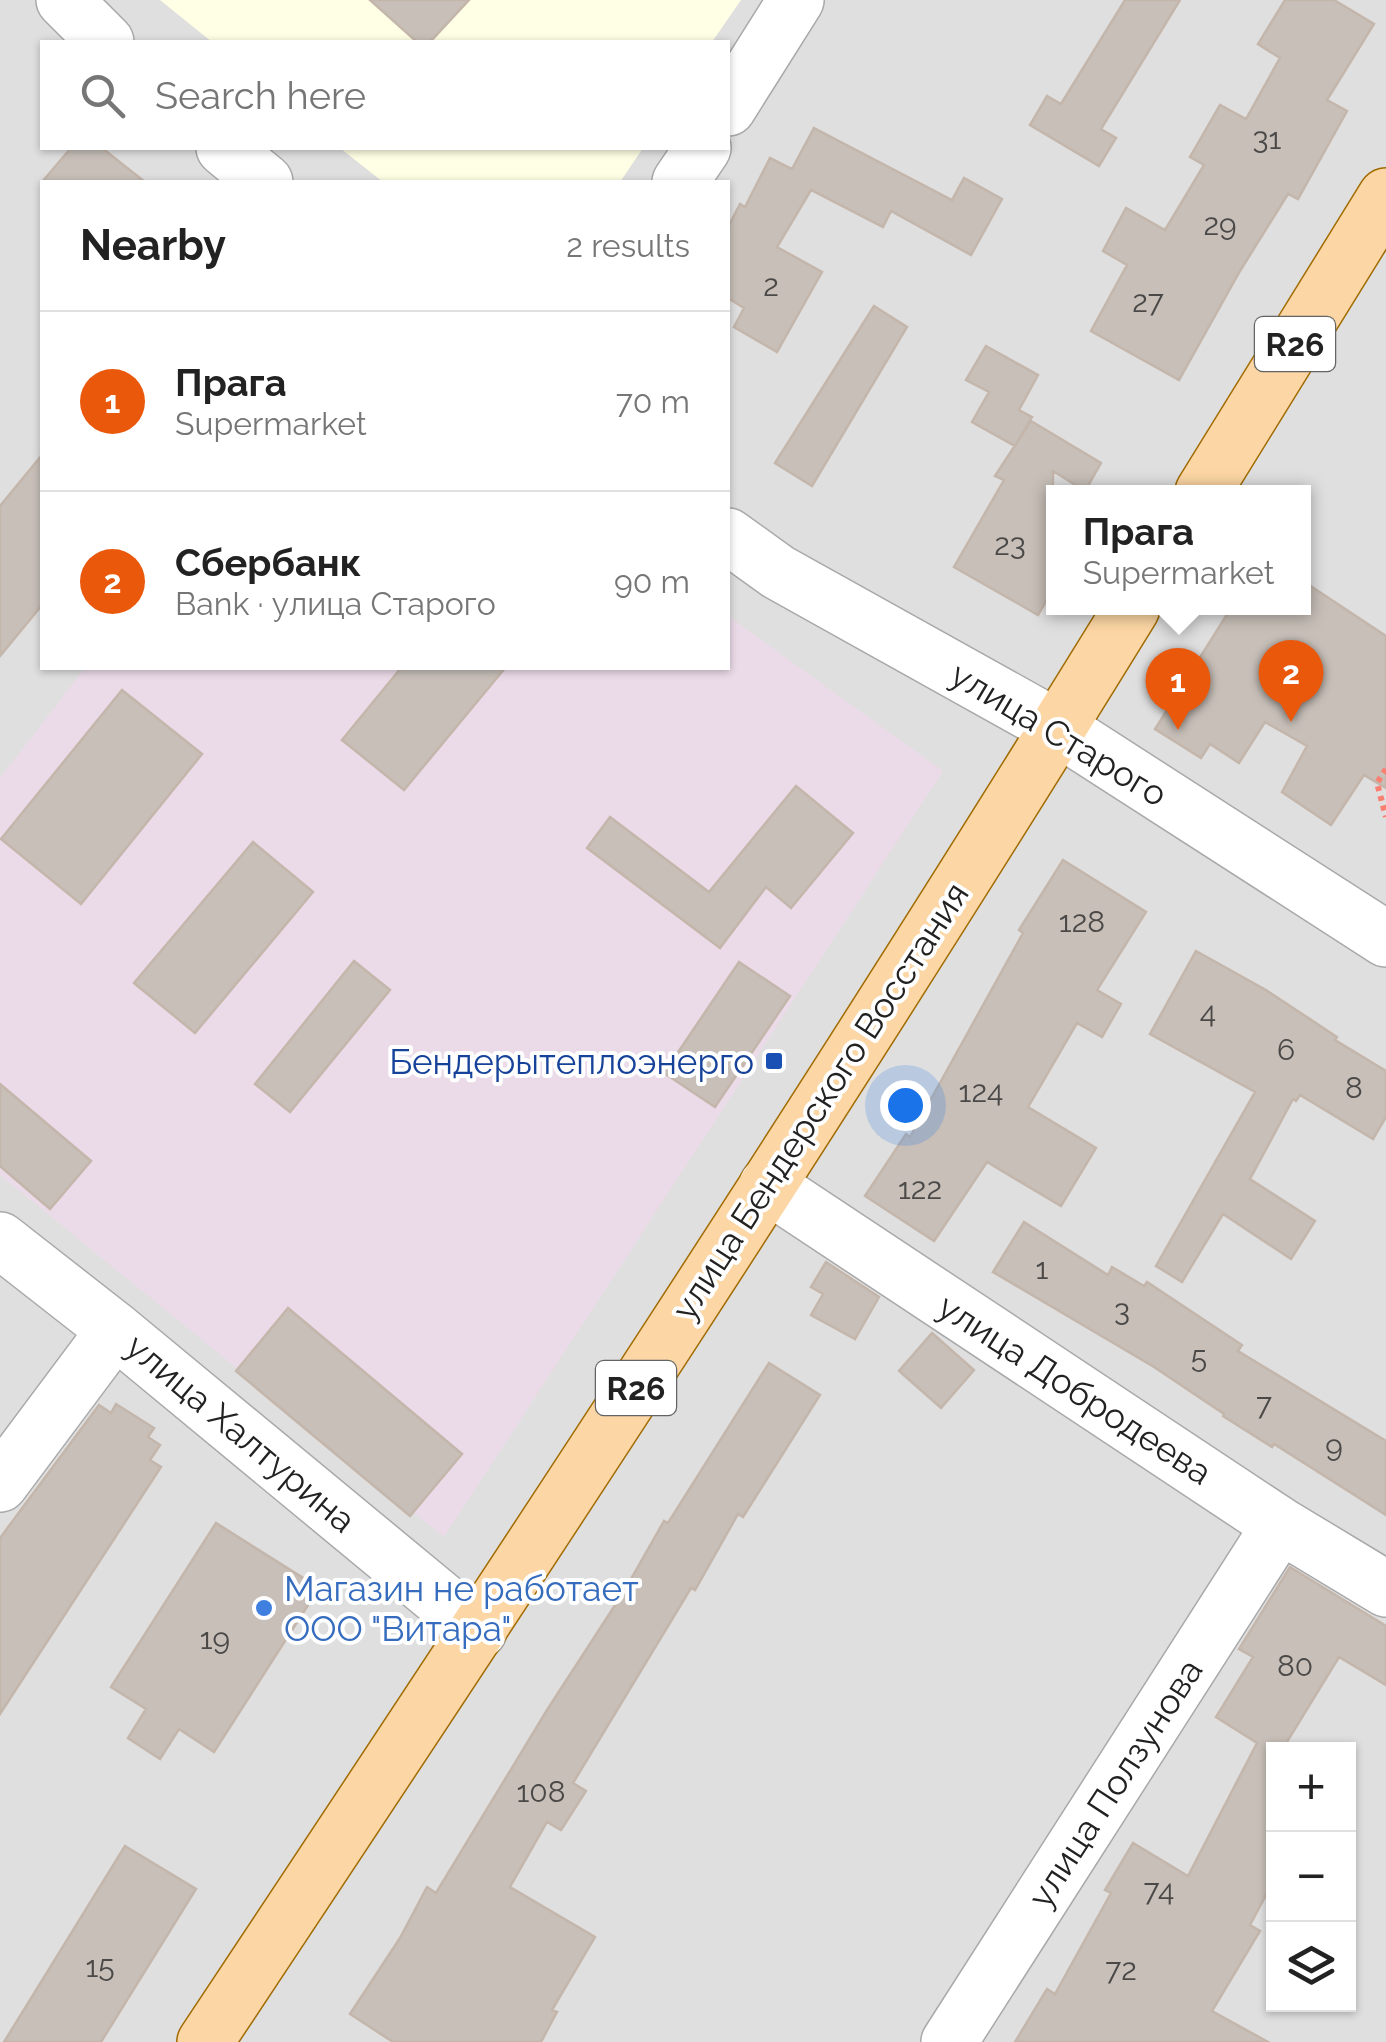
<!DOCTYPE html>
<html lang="en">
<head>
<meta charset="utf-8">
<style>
	:root { --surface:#fff; --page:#f6f6f6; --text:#222; --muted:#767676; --line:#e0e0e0; --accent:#ea580c }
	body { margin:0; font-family:Raleway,sans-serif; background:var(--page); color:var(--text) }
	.controls { position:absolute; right:30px; bottom:30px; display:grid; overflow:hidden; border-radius:0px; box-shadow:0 2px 8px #0004 }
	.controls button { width:90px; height:90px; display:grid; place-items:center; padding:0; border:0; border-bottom:2px solid var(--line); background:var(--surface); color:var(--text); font:50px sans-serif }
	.you { position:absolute; left:905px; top:1105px; width:35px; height:35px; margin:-25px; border:8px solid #fff; border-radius:50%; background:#1a73e8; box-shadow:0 0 0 15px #1a73e833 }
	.badge { display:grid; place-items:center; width:65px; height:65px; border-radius:50%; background:var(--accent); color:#fff; font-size:32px; font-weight:700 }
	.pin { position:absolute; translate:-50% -82px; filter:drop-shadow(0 2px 5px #0008) }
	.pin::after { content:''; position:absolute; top:52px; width:35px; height:30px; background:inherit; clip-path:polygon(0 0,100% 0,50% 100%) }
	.popup { position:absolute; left:1046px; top:485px; width:265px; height:130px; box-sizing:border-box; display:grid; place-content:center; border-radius:0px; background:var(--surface); filter:drop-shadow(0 2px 8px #0005); font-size:32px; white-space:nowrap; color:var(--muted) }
	.popup b { font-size:38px; color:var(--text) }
	.popup::after { content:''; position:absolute; left:50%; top:100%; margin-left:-20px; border:20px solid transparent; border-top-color:var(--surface) }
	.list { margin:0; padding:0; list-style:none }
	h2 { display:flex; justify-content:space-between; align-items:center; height:130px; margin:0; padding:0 40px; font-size:42px }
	h2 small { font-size:32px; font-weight:400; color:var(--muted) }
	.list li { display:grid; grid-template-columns:65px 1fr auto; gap:30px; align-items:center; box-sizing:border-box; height:180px; padding:0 40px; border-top:2px solid var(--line) }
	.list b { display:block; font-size:38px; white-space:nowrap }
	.list p { margin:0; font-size:32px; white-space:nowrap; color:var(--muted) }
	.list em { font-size:32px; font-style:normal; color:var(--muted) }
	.icon { flex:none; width:55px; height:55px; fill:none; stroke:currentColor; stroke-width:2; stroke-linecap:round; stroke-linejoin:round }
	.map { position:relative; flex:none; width:1386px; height:2042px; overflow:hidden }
	.search { position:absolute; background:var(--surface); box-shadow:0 2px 8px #0004; left:40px; top:40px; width:690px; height:110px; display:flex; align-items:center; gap:25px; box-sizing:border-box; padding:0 35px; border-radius:0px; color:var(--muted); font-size:38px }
	.panel { position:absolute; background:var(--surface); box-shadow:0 2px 8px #0004; left:40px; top:180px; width:690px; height:490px; border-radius:0px }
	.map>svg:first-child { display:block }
	.residential { fill:#e0dfdf; fill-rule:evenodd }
	.industrial { fill:#ebdbe8 }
	.education { fill:#ffffe5 }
	.building { fill:#c7bfb8; stroke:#c4b6ab; stroke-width:2.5 }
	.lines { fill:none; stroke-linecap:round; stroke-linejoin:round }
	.minor-casing { stroke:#a9a9a9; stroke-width:58 }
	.major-casing { stroke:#a06b00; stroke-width:58 }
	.path { stroke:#fa8072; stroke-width:6; stroke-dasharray:5 5; stroke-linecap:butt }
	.minor { stroke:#fff; stroke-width:55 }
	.major { stroke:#fcd6a4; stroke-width:55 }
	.transit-dot { fill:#1a4fb4; stroke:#fff; stroke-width:4 }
	.shop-dot { fill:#3f7fe0; stroke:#fff; stroke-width:4 }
	.labels { text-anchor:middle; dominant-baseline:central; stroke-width:8; stroke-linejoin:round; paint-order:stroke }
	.number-label { font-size:30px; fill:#4b4948 }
	.shield { fill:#fff; stroke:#646464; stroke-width:2.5 }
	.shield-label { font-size:32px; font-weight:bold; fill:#222 }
	.street-label { font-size:35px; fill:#222; stroke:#fff }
	.transit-label { font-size:35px; fill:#164399; stroke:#fff; text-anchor:end }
	.shop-label { font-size:35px; fill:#366cbe; stroke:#fff; text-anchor:start }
</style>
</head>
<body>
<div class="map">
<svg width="1386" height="2042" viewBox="0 0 1386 2042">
	<rect width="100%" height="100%" fill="#f2efe9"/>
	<path class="residential" d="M0 0H1386V2042H0ZM42 42H728V148H42ZM42 182H728V668H42ZM1053 492H1303V608H1053ZM1274 1750H1348V2004H1274Z"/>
	<path class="industrial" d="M728 616 943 771 444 1537 0 1175V778L85 668H728Z"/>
	<path class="education" d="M160 0H741L712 42H212Z
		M340 148H643L620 182H383Z"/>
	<path class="building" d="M370 0H469L430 42H417Z
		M1125 0H1180L1101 129 1116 138 1099 166 1030 125 1047 96 1061 104Z
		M1285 0H1334L1374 24 1327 100 1347 111 1298 199 1288 194 1240 271 1179 380 1091 331 1127 265 1103 251 1126 208 1165 230 1204 165 1190 157 1220 105 1246 119 1280 58 1258 44Z
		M814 128 952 200 964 178 1002 199 971 255 891 211 883 227 811 190 777 247 822 272 777 352 734 327 744 308 728 298V227L740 204 745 207 770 158 792 169Z
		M71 148H102L145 182H42Z
		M874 306 907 327 812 486 775 463Z
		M986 346 1038 375 1019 410 1032 417 1015 446 972 422 989 392 966 380Z
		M1031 421 1101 463 1085 491 1053 471V589L1038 615 954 567 1004 480 995 476Z
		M42 455V605L0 656V506Z
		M1303 581 1386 636V788L1364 775 1331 825 1282 792 1307 746 1265 722 1239 763 1210 744 1201 758 1155 729 1231 608H1303Z
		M401 668H505L404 790 342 740Z
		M122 690 202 754 81 904 1 839Z
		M796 786 853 833 791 908 766 887 720 948 587 848 610 817 709 892Z
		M253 842 313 892 195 1033 134 983Z
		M1063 860 1146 912 1097 990 1121 1004 1102 1037 1077 1023 1028 1107 1096 1148 1061 1206 987 1162 934 1241 865 1196 906 1134 910 1137 1023 933 1019 930Z
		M1196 951 1266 990 1337 1037 1335 1040 1386 1071V1117L1373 1139 1300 1095 1296 1101 1293 1099 1250 1179 1315 1221 1291 1259 1223 1214 1182 1282 1156 1266 1255 1092 1150 1034Z
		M354 961 390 990 290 1112 255 1084Z
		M739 962 790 996 715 1107 664 1073Z
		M0 1084 91 1161 50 1209 0 1166Z
		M1024 1222 1108 1275 1112 1267 1144 1286 1147 1282 1242 1345 1238 1351 1386 1441V1515L1274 1444 1272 1447 1223 1416 1224 1414 1154 1367 993 1272Z
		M826 1262 879 1297 855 1339 811 1315 823 1294 811 1287Z
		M288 1308 462 1454 410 1516 236 1371Z
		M932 1333 974 1370 941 1408 899 1371Z
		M769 1363 820 1395 743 1517 738 1514 695 1590 691 1588 573 1783 586 1791 561 1830 547 1822 510 1887 595 1937 552 2010 557 2012 541 2042H393L350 2014 400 1938 427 1887 436 1893 547 1710 623 1593 664 1521 668 1523Z
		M116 1404 154 1428 148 1437 160 1445 150 1460 161 1467 0 1714V1538L99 1405 111 1413Z
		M216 1523 319 1588 214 1752 179 1729 160 1759 128 1738 146 1709 111 1687Z
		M1290 1567 1386 1626V1685L1339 1657 1282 1750H1274V1880L1250 1925 1260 1931 1212 2011 1268 2042H1015L1047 1989 1055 1994 1111 1893 1105 1890 1133 1843 1188 1876 1257 1743 1216 1717 1253 1657 1239 1649Z
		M125 1846 196 1889 101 2042H4Z"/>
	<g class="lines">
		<defs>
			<path id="minor" d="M64 0 106 42
				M728 108 796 0
				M224 148 265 182
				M680 182 703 148
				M728 536 778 572 1058 728 1386 939
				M767 1185 1280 1525 1386 1589
				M0 1240 115 1330 479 1631
				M0 1484 115 1330
				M949 2042 1280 1525"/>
			<path id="major" d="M1203 492 1386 196
				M205 2042C520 1568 834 1092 1132 608"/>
		</defs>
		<use href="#minor" class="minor-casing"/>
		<use href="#major" class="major-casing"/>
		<path class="path" d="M1386 769 1377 783 1386 817"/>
		<use href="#minor" class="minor"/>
		<use href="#major" class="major"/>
	</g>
	<rect class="transit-dot" x="764" y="1051" width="20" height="20" rx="5"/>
	<circle class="shop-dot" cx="264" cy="1608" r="10"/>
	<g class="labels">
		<g class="number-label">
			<text x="1267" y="138">31</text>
			<text x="1220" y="224">29</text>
			<text x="771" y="285">2</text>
			<text x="1148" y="301">27</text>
			<text x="1010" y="544">23</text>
			<text x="1082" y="921">128</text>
			<text x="1208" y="1012">4</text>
			<text x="1286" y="1049">6</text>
			<text x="1354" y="1087">8</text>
			<text x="981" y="1091">124</text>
			<text x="920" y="1188">122</text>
			<text x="1042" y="1268">1</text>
			<text x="1122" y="1310">3</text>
			<text x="1199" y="1357">5</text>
			<text x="1264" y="1404">7</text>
			<text x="1334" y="1445">9</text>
			<text x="215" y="1638">19</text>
			<text x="1295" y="1665">80</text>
			<text x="541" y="1791">108</text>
			<text x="1159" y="1890">74</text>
			<text x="100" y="1966">15</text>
			<text x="1121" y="1969">72</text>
		</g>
		<g class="shield">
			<rect x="1255" y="317" width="80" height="54" rx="8"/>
			<rect x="596" y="1361" width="80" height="54" rx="8"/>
		</g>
		<g class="shield-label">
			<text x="1295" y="344">R26</text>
			<text x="636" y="1388">R26</text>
		</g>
		<g class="street-label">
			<text transform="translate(1059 734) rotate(31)">улица Старого</text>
			<text transform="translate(820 1101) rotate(-57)">улица Бендерского Восстания</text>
			<text transform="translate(1075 1389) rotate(33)">улица Добродеева</text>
			<text transform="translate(241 1433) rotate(40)">улица Халтурина</text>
			<text transform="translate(1115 1783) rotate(-57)">улица Ползунова</text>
		</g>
		<g class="transit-label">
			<text x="754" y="1061">Бендерытеплоэнерго</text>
		</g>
		<g class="shop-label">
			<text x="284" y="1588">Магазин не работает<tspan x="284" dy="40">ООО "Витара"</tspan></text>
		</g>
	</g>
</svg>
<div class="controls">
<button>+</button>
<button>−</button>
<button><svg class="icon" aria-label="layers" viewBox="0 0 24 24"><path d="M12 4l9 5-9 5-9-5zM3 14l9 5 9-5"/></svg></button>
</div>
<div class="you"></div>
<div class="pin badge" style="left:1178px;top:730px">1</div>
<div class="popup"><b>Прага</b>Supermarket</div>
<div class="pin badge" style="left:1291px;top:722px">2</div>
<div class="search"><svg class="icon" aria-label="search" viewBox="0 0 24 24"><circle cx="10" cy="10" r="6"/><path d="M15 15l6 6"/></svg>Search here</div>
<section class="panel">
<h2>Nearby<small>2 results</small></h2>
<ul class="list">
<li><span class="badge">1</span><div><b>Прага</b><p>Supermarket</p></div><em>70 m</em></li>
<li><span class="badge">2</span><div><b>Сбербанк</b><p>Bank · улица Старого</p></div><em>90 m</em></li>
</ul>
</section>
</div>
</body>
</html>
